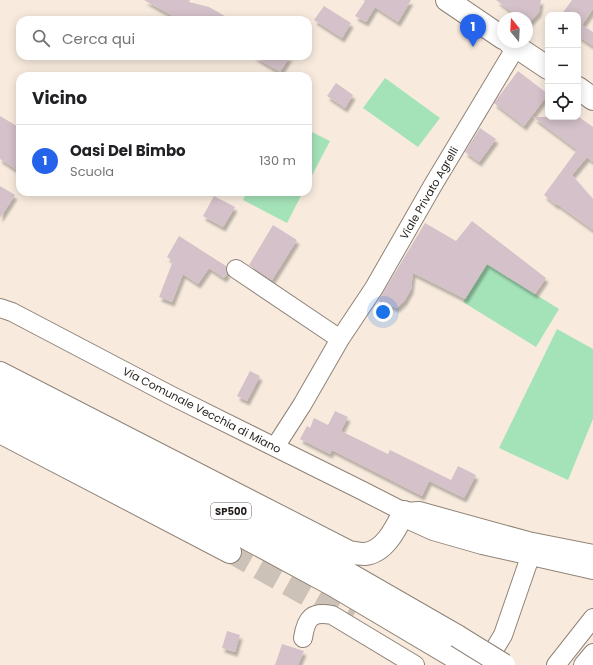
<!DOCTYPE html>
<html lang="it">
<head>
<meta charset="utf-8">
<style>
	:root { --surface:#fff; --page:#f2f2f2; --text:#202124; --muted:#757577; --line:#e0e0e0; --accent:#2563eb }
	body { margin:0; font-family:Poppins,sans-serif; background:var(--page); color:var(--text) }
	.controls { position:absolute; right:12px; top:12px; display:grid; overflow:hidden; border-radius:8px; box-shadow:0 2px 10px #0003 }
	.controls button { width:36px; height:36px; display:grid; place-items:center; padding:0; border:0; border-bottom:1px solid var(--line); background:var(--surface); color:var(--text); font:20px sans-serif }
	.compass { position:absolute; left:497px; top:12px; width:36px; height:36px; border-radius:50%; background:var(--surface); box-shadow:0 2px 10px #0003; rotate:342deg }
	.you { position:absolute; left:383px; top:312px; width:14px; height:14px; margin:-10px; border:3px solid #fff; border-radius:50%; background:#1a73e8; box-shadow:0 0 0 6px #1a73e833 }
	.badge { display:grid; place-items:center; width:26px; height:26px; border-radius:50%; background:var(--accent); color:#fff; font-size:13px; font-weight:700 }
	.pin { position:absolute; translate:-50% -33px; filter:drop-shadow(0 1px 2px #0008) }
	.pin::after { content:''; position:absolute; top:21px; width:14px; height:12px; background:inherit; clip-path:polygon(0 0,100% 0,50% 100%) }
	.list { margin:0; padding:0; list-style:none }
	h2 { display:flex; justify-content:space-between; align-items:center; height:52px; margin:0; padding:0 16px; font-size:17px }
	h2 small { font-size:13px; font-weight:400; color:var(--muted) }
	.list li { display:grid; grid-template-columns:26px 1fr auto; gap:12px; align-items:center; box-sizing:border-box; height:72px; padding:0 16px; border-top:1px solid var(--line) }
	.list b { display:block; font-size:15px; white-space:nowrap }
	.list p { margin:0; font-size:13px; white-space:nowrap; color:var(--muted) }
	.list em { font-size:13px; font-style:normal; color:var(--muted) }
	.icon { flex:none; width:22px; height:22px; fill:none; stroke:currentColor; stroke-width:2; stroke-linecap:round; stroke-linejoin:round }
	.map { position:relative; flex:none; width:593px; height:665px; overflow:hidden }
	.search { position:absolute; background:var(--surface); box-shadow:0 2px 10px #0003; left:16px; top:16px; width:296px; height:44px; display:flex; align-items:center; gap:10px; box-sizing:border-box; padding:0 14px; border-radius:12px; color:var(--muted); font-size:15px }
	.panel { position:absolute; background:var(--surface); box-shadow:0 2px 10px #0003; left:16px; top:72px; width:296px; height:124px; border-radius:12px }
	.map>svg:first-child { display:block }
	.green { fill:#a4e2b8 }
	.building { fill:#d4c1c9; filter:url(#shadow) }
	.lines { fill:none; stroke-linecap:round; stroke-linejoin:round }
	.highway-tunnel { stroke:#cdc2b7; stroke-width:22; stroke-dasharray:22 11; stroke-linecap:butt }
	.minor-casing { stroke:#8f8377; stroke-width:20 }
	.major-casing { stroke:#8f8377; stroke-width:24 }
	.highway-casing { stroke:#8f8377; stroke-width:24 }
	.minor { stroke:#fff; stroke-width:18 }
	.major { stroke:#fff; stroke-width:22 }
	.highway { stroke:#fff; stroke-width:22 }
	.highway-bridge-casing { stroke:#8f8377; stroke-width:24; stroke-linecap:butt }
	.highway-bridge { stroke:#fff; stroke-width:22 }
	.labels { text-anchor:middle; dominant-baseline:central; stroke-width:3.5; stroke-linejoin:round; paint-order:stroke }
	.shield { fill:#fff; stroke:#65625e; stroke-width:1 }
	.shield-label { font-size:10px; font-weight:bold; fill:#231e19 }
	.street-label { font-size:11px; fill:#231e19; stroke:#fff }
</style>
</head>
<body>
<div class="map">
<svg width="593" height="665" viewBox="0 0 593 665">
	<defs>
		<filter id="shadow"><feDropShadow dx="2.5" dy="4.5" stdDeviation="1" flood-color="#0004"/></filter>
	</defs>
	<rect width="100%" height="100%" fill="#f8ebde"/>
	<path class="green" d="M385 78 440 118 418 147 363 108Z
		M308 130 330 141 308 183Z
		M247 192H303L287 223 243 200Z
		M487 264 559 309 536 347 463 302Z
		M557 329 593 349V419L568 480 499 448Z"/>
	<path class="building" d="M144 0H190L189 2 209 7 232 20H180Z
		M363 0H411L398 22 375 7 366 22 355 16 365 1Z
		M496 0H541L539 12 528 24 527 23V18H520Z
		M572 0H593V9L582 25 593 32V46L578 36V15H561Z
		M324 6 351 23 342 38 314 20Z
		M253 56H290L280 72Z
		M518 71 548 94 524 126 494 103Z
		M336 83 353 95 345 108 327 96Z
		M0 116 20 128V172L0 159Z
		M533 117H579L593 127V162L587 157 572 175 593 199V230L557 204 556 205 544 195 577 150Z
		M480 128 496 139 479 162 465 152Z
		M0 186 15 195 0 218Z
		M214 196 235 207 223 227 203 216Z
		M472 221 546 278 535 294 487 264 465 299 413 273 411 289 405 300 397 308 378 301 425 223 456 241Z
		M273 225 297 240 272 280 249 265Z
		M179 236 226 266 227 274 224 278 209 268 198 284 183 274 172 302 159 297 173 261 167 257Z
		M250 371 260 376 247 401 237 396Z
		M335 411 348 417 341 431 388 454 390 450 451 480 458 466 476 475 464 498 429 481 422 496 332 450 330 454 300 439 307 426 310 428 314 418 328 425Z
		M227 631 240 635 235 652 222 648Z
		M282 644 304 651 298 665H275Z"/>
	<g class="lines">
		<path class="highway-tunnel" d="M230 552 351 620"/>
		<defs>
			<path id="minor" d="M236 269 340 339
				M0 308 12 312 172 396 361 490 404 512 411 521 433 531 482 545 593 570
				M275 447 302 405 340 339 374 288 433 185 516 47
				M404 512 419 511 528 541 593 554
				M303 638C306 618 312 611 332 615L415 665
				M485 665 503 635 530 557
				M556 665 593 618
				M583 665 593 653"/>
			<path id="major" d="M447 0 503 38
				M509 42 548 68
				M578 88 593 99"/>
			<path id="highway" d="M0 373 349 552C354 553 360 554 365 554 385 552 396 528 404 512
				M0 393 252 521 344 571 457 636
				M0 413 246 538 333 585 468 665
				M0 432 230 552"/>
		</defs>
		<use href="#minor" class="minor-casing"/>
		<use href="#major" class="major-casing"/>
		<use href="#highway" class="highway-casing"/>
		<use href="#minor" class="minor"/>
		<use href="#major" class="major"/>
		<use href="#highway" class="highway"/>
		<defs>
			<path id="highway-bridge" d="M457 636 504 665"/>
		</defs>
		<use href="#highway-bridge" class="highway-bridge-casing"/>
		<use href="#highway-bridge" class="highway-bridge"/>
	</g>
	<g class="labels">
		<rect class="shield" x="211" y="503" width="40" height="16" rx="3"/>
		<g class="shield-label">
			<text x="231" y="511">SP500</text>
		</g>
		<g class="street-label">
			<text transform="translate(429 193) rotate(-60)">Viale Privato Agrelli</text>
			<text transform="translate(202 410) rotate(27)">Via Comunale Vecchia di Miano</text>
		</g>
	</g>
</svg>
<div class="controls">
<button>+</button>
<button>−</button>
<button><svg class="icon" aria-label="locate" viewBox="0 0 24 24"><circle cx="12" cy="12" r="6"/><path d="M12 2v4M12 18v4M2 12h4M18 12h4"/></svg></button>
</div>
<svg class="compass" viewBox="-18 -18 36 36"><path d="M0-13l5 13h-10z" fill="#e53935"/><path d="M0 13l5-13h-10z" fill="#757577"/></svg>
<div class="you"></div>
<div class="pin badge" style="left:473px;top:47px">1</div>
<div class="search"><svg class="icon" aria-label="search" viewBox="0 0 24 24"><circle cx="10" cy="10" r="6"/><path d="M15 15l6 6"/></svg>Cerca qui</div>
<section class="panel">
<h2>Vicino<small></small></h2>
<ul class="list">
<li><span class="badge">1</span><div><b>Oasi Del Bimbo</b><p>Scuola</p></div><em>130 m</em></li>
</ul>
</section>
</div>
</body>
</html>
